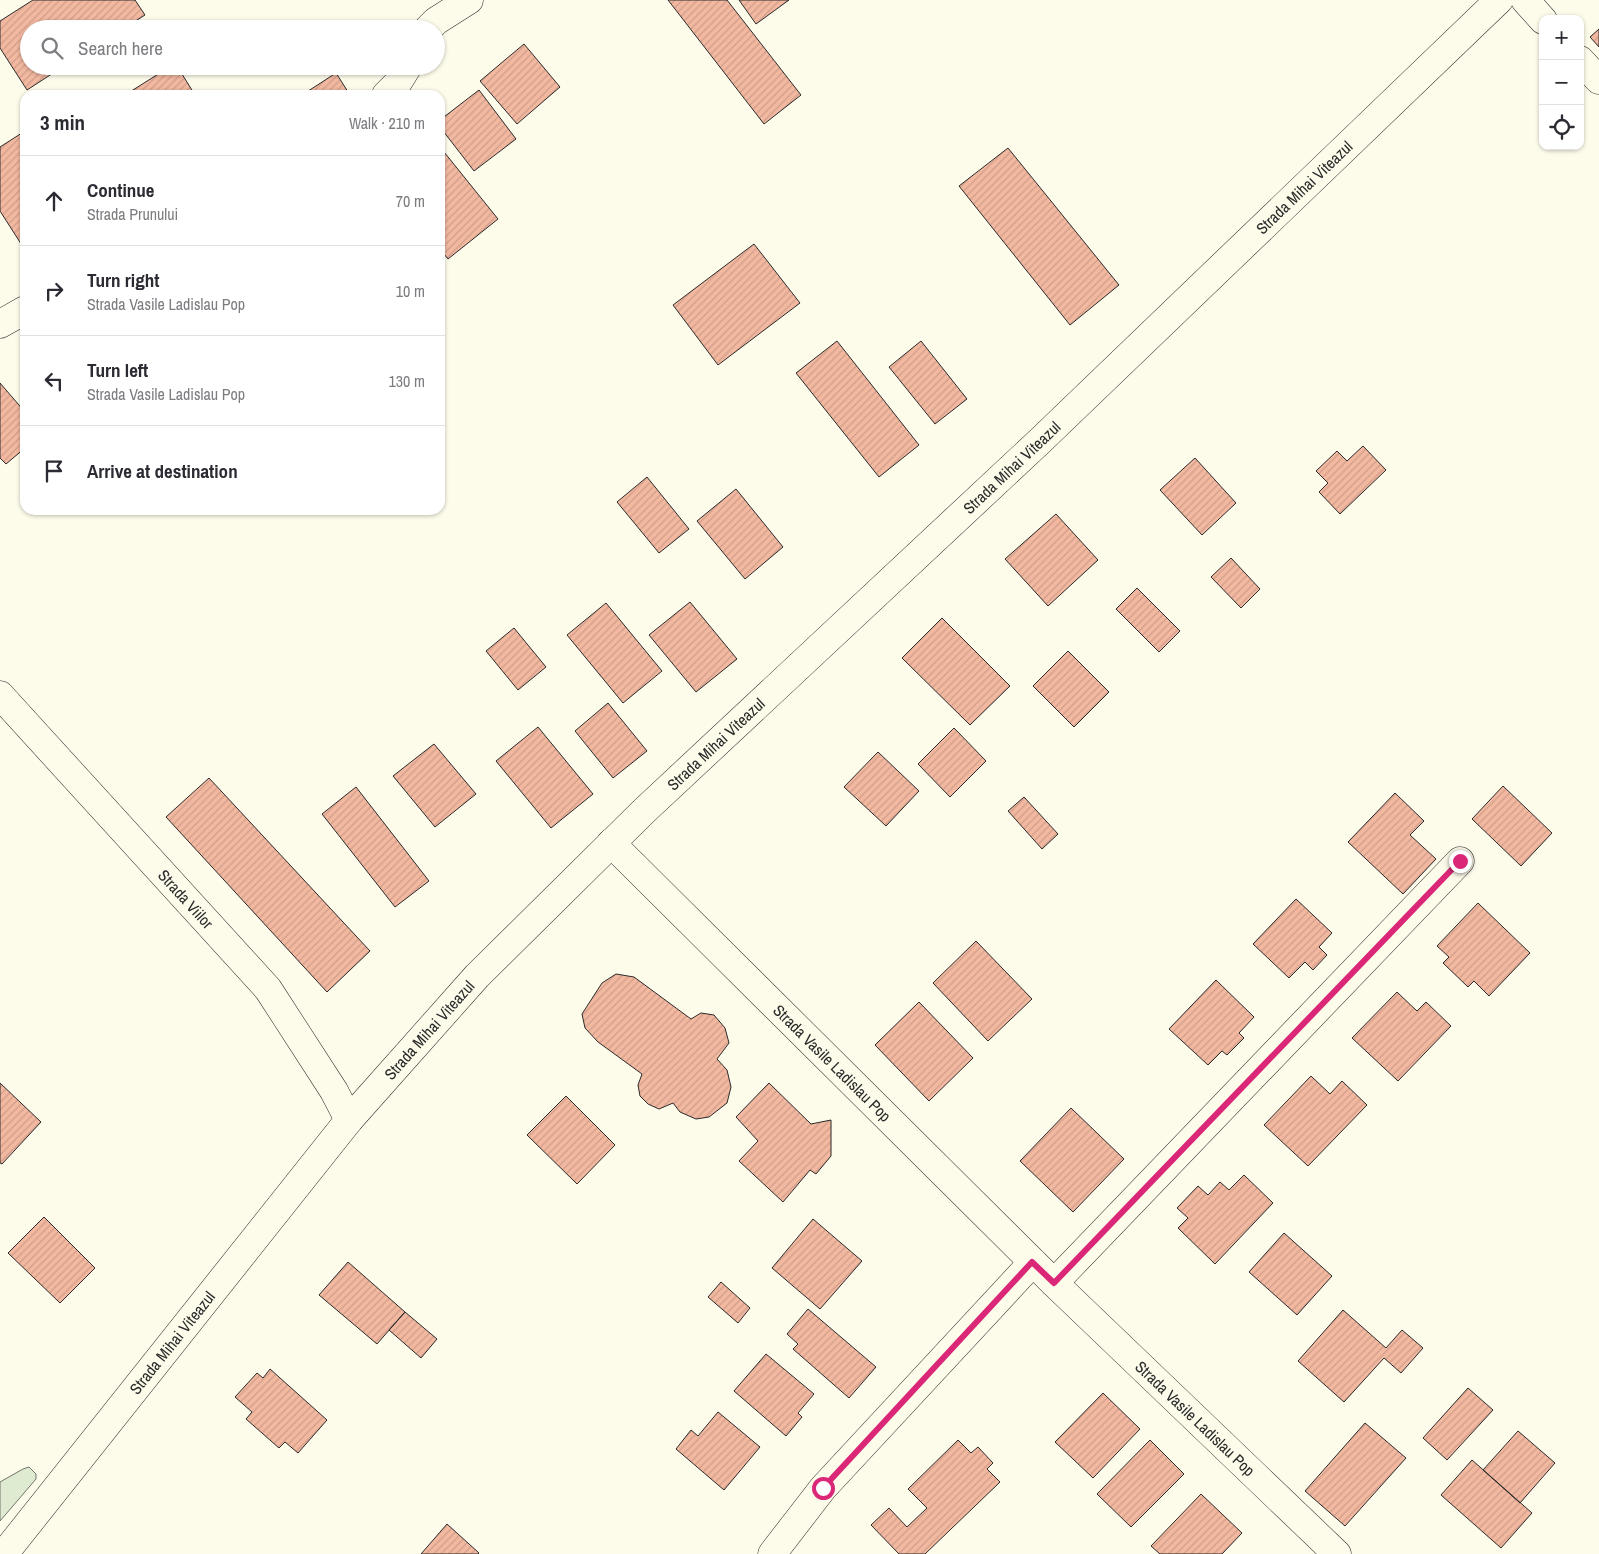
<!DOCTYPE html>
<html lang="en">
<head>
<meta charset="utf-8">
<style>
	:root { --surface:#fff; --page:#f2f2f3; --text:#2b2b33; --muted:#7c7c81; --line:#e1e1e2 }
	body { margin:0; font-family:"Archivo Narrow",sans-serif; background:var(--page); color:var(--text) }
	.controls { position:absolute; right:15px; top:15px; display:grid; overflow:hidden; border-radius:10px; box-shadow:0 1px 4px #0004 }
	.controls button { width:45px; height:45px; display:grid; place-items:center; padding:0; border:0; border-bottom:1px solid var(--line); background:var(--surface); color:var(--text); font:25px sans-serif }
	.stop { position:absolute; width:15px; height:15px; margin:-11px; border:4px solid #db2777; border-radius:50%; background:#fff }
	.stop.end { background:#db2777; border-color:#fff; box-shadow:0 1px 5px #0008 }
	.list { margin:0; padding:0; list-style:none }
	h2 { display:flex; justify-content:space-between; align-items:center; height:65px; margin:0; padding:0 20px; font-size:21px }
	h2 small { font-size:16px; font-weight:400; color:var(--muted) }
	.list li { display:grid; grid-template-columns:32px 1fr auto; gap:15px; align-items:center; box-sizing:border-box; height:90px; padding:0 20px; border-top:1px solid var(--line) }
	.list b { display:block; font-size:19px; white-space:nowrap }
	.list p { margin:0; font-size:16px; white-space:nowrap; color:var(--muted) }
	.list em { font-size:16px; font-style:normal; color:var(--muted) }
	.icon { flex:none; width:28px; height:28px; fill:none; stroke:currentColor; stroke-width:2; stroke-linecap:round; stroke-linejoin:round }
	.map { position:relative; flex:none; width:1599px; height:1554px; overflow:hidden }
	.search { position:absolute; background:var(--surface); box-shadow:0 1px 4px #0004; left:20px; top:20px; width:425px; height:55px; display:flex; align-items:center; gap:12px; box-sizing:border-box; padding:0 18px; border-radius:28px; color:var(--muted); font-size:19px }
	.panel { position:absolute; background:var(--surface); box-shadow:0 1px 4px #0004; left:20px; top:90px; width:425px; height:425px; border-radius:15px }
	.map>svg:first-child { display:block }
	.grass { fill:#deebd1; stroke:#74746e }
	.building { fill:url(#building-hatch); stroke:#2b2b2b }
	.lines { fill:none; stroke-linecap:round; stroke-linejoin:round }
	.minor-casing { stroke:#2b2b2b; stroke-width:29 }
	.trunk-casing { stroke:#2b2b2b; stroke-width:29 }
	.minor { stroke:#fdfbea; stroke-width:28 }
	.trunk { stroke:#fdfbea; stroke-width:28 }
	.route { stroke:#db2777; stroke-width:6 }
	.labels { text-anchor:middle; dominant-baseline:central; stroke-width:4; stroke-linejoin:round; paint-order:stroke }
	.street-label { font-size:16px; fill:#2b2b2b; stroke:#fdfbea }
</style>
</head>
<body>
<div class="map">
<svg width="1599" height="1554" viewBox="0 0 1599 1554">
	<defs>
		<pattern id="building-hatch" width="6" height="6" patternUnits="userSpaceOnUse" patternTransform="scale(1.25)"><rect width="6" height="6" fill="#f2b8a0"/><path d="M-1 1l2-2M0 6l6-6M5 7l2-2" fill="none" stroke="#d09e8a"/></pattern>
	</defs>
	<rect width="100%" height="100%" fill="#fdfbea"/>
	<path class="grass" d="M29 1467 36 1474V1479L0 1521V1482L23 1469Z"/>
	<path class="building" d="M33 0H135L145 15 123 29H29V66H64L27 90 0 48V21Z
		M668 0H727L801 95 764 124Z
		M739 0H789L756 24Z
		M1599 29V47L1590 37Z
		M524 44 560 87 517 124 480 81Z
		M171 66H177L195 95H125Z
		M336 73 350 95H302Z
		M479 90 516 139 474 171 440 127V120Z
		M25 131V250L0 211V147Z
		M440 147 498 219 448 259 440 249Z
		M1008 148 1119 285 1070 325 959 186Z
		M754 244 800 303 718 365 673 305Z
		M837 341 919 445 879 477 796 373Z
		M921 341 967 399 935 424 889 367Z
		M0 383 25 412V448L6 464 0 458Z
		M1363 446 1386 470 1340 514 1319 492 1328 483 1316 471 1337 451 1347 461Z
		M1195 458 1236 503 1202 535 1160 490Z
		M647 477 689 529 659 553 617 502Z
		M736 489 783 547 745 579 697 521Z
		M1056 514 1098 560 1048 606 1005 559Z
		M1231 558 1260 589 1241 608 1211 577Z
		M1137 588 1180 631 1159 652 1116 609Z
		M690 602 737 659 696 692 649 635Z
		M606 603 662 671 623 703 567 635Z
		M942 618 1010 686 970 725 902 658Z
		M514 628 546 667 518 690 486 651Z
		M1068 651 1109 692 1074 727 1033 686Z
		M608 703 647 751 613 778 575 731Z
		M538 727 593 794 551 828 496 761Z
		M954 728 986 761 950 797 918 764Z
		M434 744 476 794 435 827 393 776Z
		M878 752 919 791 886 826 844 787Z
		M209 778 370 951 327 992 166 817Z
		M1503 786 1552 833 1521 866 1472 819Z
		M356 787 429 881 395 907 322 814Z
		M1395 793 1424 821 1410 835 1436 859 1403 894 1348 842Z
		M1024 797 1058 834 1042 849 1008 811Z
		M1296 899 1332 933 1319 947 1327 955 1313 970 1305 962 1289 978 1253 944Z
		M1478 903 1530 953 1489 996 1474 981 1468 987 1443 963 1449 957 1437 946Z
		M976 941 1032 999 988 1041 933 983Z
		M616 974 634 977 691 1019 701 1013 714 1015 725 1028 729 1043 717 1059 727 1070 731 1087 727 1103 709 1117 696 1119 680 1112 673 1103 659 1109 648 1104 640 1096 638 1085 642 1074 598 1042 585 1028 582 1014 602 983Z
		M1216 980 1254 1017 1239 1033 1244 1038 1227 1055 1222 1051 1208 1065 1169 1029Z
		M1397 992 1417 1011 1426 1002 1451 1026 1398 1081 1352 1038Z
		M919 1002 973 1058 929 1101 875 1045Z
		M1311 1076 1330 1094 1342 1081 1367 1105 1308 1166 1264 1125Z
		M0 1083 41 1122 2 1164 0 1163Z
		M769 1083 811 1124 831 1120V1156L816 1174 810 1170 783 1202 739 1161 758 1141 736 1117Z
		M566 1096 615 1145 577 1184 527 1135Z
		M1071 1108 1124 1159 1073 1212 1020 1161Z
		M1244 1175 1273 1203 1215 1264 1178 1228 1188 1218 1177 1208 1198 1186 1208 1195 1220 1182 1229 1190Z
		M44 1217 95 1268 60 1303 8 1253Z
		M813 1219 862 1261 820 1309 772 1268Z
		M1284 1233 1332 1276 1297 1315 1249 1272Z
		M348 1262 405 1312 377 1344 319 1295Z
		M721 1282 750 1308 738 1323 708 1297Z
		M808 1309 876 1367 849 1398 793 1349 798 1344 787 1334Z
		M1343 1310 1386 1348 1402 1330 1423 1348 1401 1373 1384 1358 1344 1402 1298 1361Z
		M405 1312 437 1339 421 1358 389 1330Z
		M766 1354 814 1394 798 1413 802 1417 786 1436 734 1391Z
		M270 1369 327 1420 298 1453 285 1442 279 1448 246 1419 252 1412 235 1397 257 1373 263 1378Z
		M1468 1388 1493 1410 1447 1460 1423 1438Z
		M1103 1393 1140 1429 1093 1478 1055 1442Z
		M718 1412 760 1447 724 1490 676 1449 691 1430 698 1436Z
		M1365 1423 1406 1458 1345 1526 1305 1491Z
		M1518 1431 1555 1463 1520 1503 1483 1470Z
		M958 1440 971 1453 978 1447 993 1463 987 1469 1000 1482 925 1554H899L871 1525 889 1508 907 1527 927 1508 908 1489Z
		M1150 1440 1184 1474 1131 1527 1097 1494Z
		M1472 1460 1532 1513 1501 1548 1441 1495Z
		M1201 1494 1242 1533 1222 1554H1160L1151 1546Z
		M447 1524 479 1553 478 1554H421Z"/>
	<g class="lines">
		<defs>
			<g id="minor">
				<path d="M1525 0 1543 20"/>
				<path d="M428 29 436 21 469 0"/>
				<path d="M1580 60 1599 80"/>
				<path d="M386 95 397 84 408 66"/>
				<path d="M0 324 25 310"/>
				<path id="s1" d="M0 695 268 989 334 1091 349 1120"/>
				<path id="s2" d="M611 843 1054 1283 1337 1554"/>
				<path d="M1054 1283 1460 861"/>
				<path d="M772 1554 823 1488 1033 1262"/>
			</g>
			<g id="trunk">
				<path id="s3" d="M4 1554 349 1120 477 976 644 811 1041 440 1499 0"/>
			</g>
		</defs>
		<use href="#minor" class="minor-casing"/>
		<use href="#trunk" class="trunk-casing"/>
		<use href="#minor" class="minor"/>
		<use href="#trunk" class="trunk"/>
	</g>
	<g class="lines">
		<path class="route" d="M823 1488 1032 1262 1054 1283 1460 861"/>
	</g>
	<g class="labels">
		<g class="street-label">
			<text stroke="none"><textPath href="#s3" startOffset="1890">Strada Mihai Viteazul</textPath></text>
			<text stroke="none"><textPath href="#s3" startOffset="1485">Strada Mihai Viteazul</textPath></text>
			<text stroke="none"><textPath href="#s3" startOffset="1080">Strada Mihai Viteazul</textPath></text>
			<text stroke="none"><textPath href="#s1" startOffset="276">Strada Viilor</textPath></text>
			<text stroke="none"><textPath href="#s3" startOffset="675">Strada Mihai Viteazul</textPath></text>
			<text stroke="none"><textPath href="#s2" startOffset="312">Strada Vasile Ladislau Pop</textPath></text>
			<text stroke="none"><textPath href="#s3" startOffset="270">Strada Mihai Viteazul</textPath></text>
			<text stroke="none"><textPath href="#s2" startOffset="820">Strada Vasile Ladislau Pop</textPath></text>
		</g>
	</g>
</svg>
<div class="controls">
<button>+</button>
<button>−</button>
<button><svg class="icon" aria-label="locate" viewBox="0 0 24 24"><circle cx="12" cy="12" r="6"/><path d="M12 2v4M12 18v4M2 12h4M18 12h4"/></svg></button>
</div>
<div class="stop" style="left:823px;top:1488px"></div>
<div class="stop end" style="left:1460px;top:861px"></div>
<div class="search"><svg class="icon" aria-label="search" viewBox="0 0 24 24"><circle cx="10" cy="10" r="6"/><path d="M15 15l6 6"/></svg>Search here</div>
<section class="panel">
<h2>3 min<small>Walk · 210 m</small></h2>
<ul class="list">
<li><svg class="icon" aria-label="ahead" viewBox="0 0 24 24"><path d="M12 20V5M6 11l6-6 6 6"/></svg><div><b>Continue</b><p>Strada Prunului</p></div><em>70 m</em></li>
<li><svg class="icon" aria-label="right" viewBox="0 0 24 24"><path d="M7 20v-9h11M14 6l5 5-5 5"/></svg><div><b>Turn right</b><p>Strada Vasile Ladislau Pop</p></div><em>10 m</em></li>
<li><svg class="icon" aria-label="left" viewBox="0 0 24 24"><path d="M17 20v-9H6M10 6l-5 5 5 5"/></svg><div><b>Turn left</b><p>Strada Vasile Ladislau Pop</p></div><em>130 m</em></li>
<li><svg class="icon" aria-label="arrive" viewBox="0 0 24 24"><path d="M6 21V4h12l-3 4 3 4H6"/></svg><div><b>Arrive at destination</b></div></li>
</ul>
</section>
</div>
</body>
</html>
